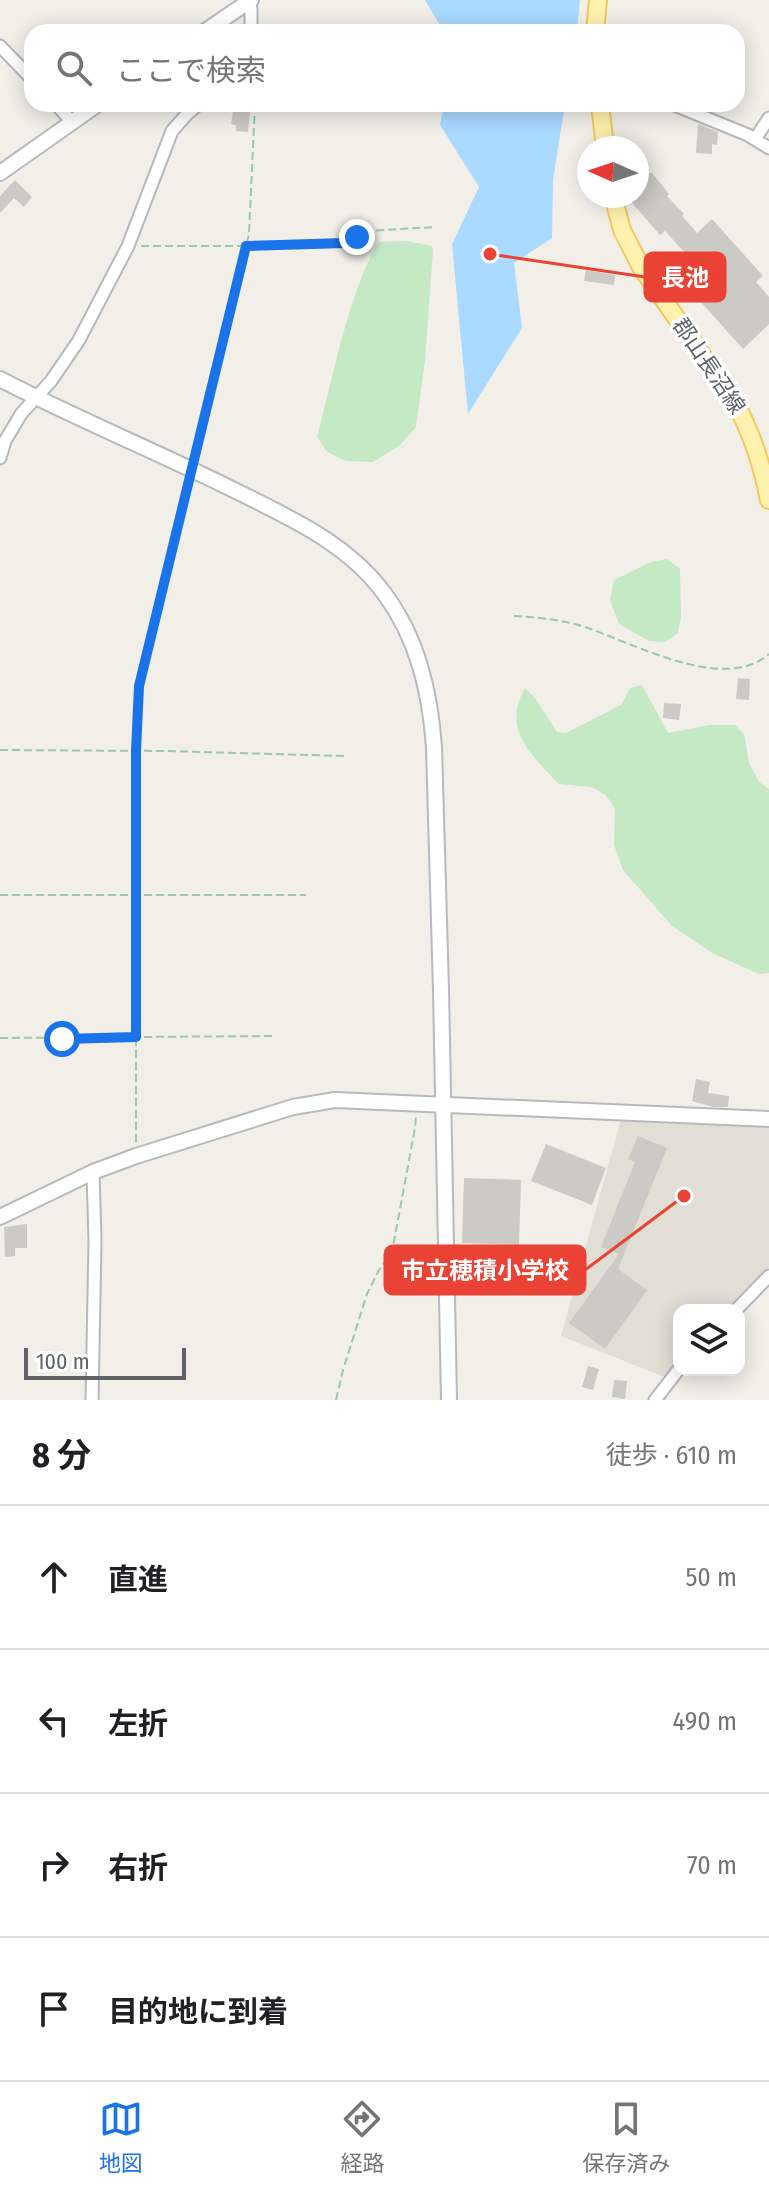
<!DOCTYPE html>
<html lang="ja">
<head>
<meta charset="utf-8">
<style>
	:root { --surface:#fff; --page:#f6f6f6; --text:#202124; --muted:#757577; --line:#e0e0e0; --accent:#1a73e8 }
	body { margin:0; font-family:"Fira Sans Condensed","Noto Sans JP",sans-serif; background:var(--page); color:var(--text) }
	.controls { position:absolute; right:24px; bottom:24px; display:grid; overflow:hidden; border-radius:16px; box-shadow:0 4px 20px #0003 }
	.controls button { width:72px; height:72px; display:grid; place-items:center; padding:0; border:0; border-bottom:2px solid var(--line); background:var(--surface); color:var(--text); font:40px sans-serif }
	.compass { position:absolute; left:577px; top:136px; width:72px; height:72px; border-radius:50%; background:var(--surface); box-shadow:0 4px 20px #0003; rotate:273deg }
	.scale { position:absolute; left:24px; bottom:20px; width:162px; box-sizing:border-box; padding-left:8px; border:4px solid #5f6368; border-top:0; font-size:22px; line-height:28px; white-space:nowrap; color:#5f6368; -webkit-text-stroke:6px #fff; paint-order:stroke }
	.stop { position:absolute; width:24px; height:24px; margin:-18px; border:6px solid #1a73e8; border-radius:50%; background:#fff }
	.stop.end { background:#1a73e8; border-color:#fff; box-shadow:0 2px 8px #0008 }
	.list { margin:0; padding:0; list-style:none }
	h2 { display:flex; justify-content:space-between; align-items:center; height:104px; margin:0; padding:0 32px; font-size:34px }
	h2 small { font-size:26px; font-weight:400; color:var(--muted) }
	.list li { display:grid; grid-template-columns:52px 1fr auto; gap:24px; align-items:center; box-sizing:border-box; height:144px; padding:0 32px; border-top:2px solid var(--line) }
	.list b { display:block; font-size:30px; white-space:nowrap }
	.list em { font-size:26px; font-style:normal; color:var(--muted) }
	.icon { flex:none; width:44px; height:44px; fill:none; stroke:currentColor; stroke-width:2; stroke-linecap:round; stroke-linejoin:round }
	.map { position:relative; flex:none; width:769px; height:1400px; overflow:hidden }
	.search { position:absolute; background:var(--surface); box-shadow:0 4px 20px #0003; left:24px; right:24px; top:24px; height:88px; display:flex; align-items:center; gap:20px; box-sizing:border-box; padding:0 28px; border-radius:24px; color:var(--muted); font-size:30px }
	.sheet { height:680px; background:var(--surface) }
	nav { display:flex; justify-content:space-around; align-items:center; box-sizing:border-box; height:112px; border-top:2px solid var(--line); background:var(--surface); font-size:22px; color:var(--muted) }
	nav a { display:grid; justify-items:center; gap:4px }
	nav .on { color:var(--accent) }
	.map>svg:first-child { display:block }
	.education { fill:#e1ded6 }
	.green { fill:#c5e8c5 }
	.water { fill:#aadaff }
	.building { fill:#cccac5 }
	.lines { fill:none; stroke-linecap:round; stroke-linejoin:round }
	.street-casing { stroke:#b5b8bc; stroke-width:15 }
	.secondary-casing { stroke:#b6babf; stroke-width:18 }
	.primary-casing { stroke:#f2c960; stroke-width:20 }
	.path { stroke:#9cc7a9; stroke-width:2; stroke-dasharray:8 4; stroke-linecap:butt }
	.street { stroke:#fff; stroke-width:11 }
	.secondary { stroke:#fff; stroke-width:14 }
	.primary { stroke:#fff2af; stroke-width:16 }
	.route { stroke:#1a73e8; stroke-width:10 }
	.labels { text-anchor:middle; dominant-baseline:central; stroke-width:7; stroke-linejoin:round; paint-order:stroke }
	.street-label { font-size:22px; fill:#5f6368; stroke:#fff }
	.leader { fill:none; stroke:#ea4335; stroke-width:3 }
	.callout-dot { fill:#ea4335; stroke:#fff; stroke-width:3 }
	.callout { fill:#ea4335; stroke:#ea4335; stroke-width:3 }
	.callout-label { font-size:24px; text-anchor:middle; font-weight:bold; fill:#fff }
</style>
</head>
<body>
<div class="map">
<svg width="769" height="1400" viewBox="0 0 769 1400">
	<rect width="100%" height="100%" fill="#f1efe8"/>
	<path class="education" d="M621 1119 769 1126V1267L728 1310H679V1362L666 1376H662L561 1336Z"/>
	<path class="green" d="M406 241 432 246 433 250 425 360 416 427 400 445 373 462 346 461 327 452 317 437C334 374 347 299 378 242Z
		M667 559 680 569 681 617 678 633 665 642 649 641 619 624 610 600 614 580 651 562Z
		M642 685 668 733 709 725H735L744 734 749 763 759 782 769 789V973L759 974 712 953 672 926 623 870 614 845 615 809 606 795 591 787 559 784C532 756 501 730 525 688L535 698 557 732 566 733 621 705 630 688Z"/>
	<path class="water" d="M425 0H580L577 32H444Z
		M444 104H565L553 180 552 238 514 263 522 328 468 414 452 244 479 187 440 125Z"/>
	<path class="building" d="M234 104H251L248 132 236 131V125L231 124Z
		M698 124 718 132 717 145 712 144V154L696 153Z
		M645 173H652L669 194 667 196 684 214 682 216 697 233 712 219 763 276 756 282 769 297V324L743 349 691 291 707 277 665 231 660 235 626 196H637V179Z
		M15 180 32 197 24 207 14 198 0 213V196Z
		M586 270 615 275 614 285 584 281Z
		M738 678 750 679 749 700 736 699Z
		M664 703 681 704 679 720 663 718Z
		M696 1079 710 1082 708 1093 729 1096 728 1107H713L692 1101Z
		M638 1136 667 1148 618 1269 647 1290 605 1349 569 1323 619 1254 601 1247 635 1162 628 1159Z
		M546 1144 606 1168 592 1205 531 1181Z
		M464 1178 521 1180 519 1245 462 1243Z
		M27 1224V1248H15V1256L5 1257 4 1227Z
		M588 1366 599 1369 593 1390 582 1387Z
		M614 1380 627 1381 625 1399 612 1397Z"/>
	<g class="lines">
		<defs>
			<path id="street" d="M249 2 251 9V32
				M0 46 32 79
				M56 104 72 122
				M672 104 748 135 769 148
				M755 139 769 118
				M0 458 5 441 21 414 51 381 79 340 128 246 172 131 187 114 199 104
				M736 1310 769 1276
				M92 1400 95 1241 93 1172
				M655 1400 679 1369"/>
			<path id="secondary" d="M204 32 251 0
				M0 173 98 104
				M0 379C77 419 158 452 236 491 290 518 347 543 384 593 418 639 430 692 434 747L441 990 449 1400
				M0 1217 93 1172 136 1156 293 1107 335 1100 769 1119"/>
			<path id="primary" d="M595 32 598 0
				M600 104 605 148
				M613 196 622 230 641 267 734 401C752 432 762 465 769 500"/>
		</defs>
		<use href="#street" class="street-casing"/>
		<use href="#secondary" class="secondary-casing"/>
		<use href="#primary" class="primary-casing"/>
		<path class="path" d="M255 104 249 234 246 246 345 243 366 231 435 227
			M141 246H246L195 457
			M514 616C537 617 561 620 582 626 632 642 723 694 769 654
			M0 750 166 751 345 756
			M0 895H306
			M0 1038 272 1036
			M136 1142V751L139 686 168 562 189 483
			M336 1400 343 1370 367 1294 379 1270 392 1252 415 1128 416 1115"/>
		<use href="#street" class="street"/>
		<use href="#secondary" class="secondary"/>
		<use href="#primary" class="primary"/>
	</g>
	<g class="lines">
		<path class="route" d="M62 1039 136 1037V751L139 686 246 246 345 243 357 237"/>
	</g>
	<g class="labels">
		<g class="street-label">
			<text transform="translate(709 366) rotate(56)">郡山長沼線</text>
		</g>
	</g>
	<path class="leader" d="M490 254L645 277M684 1196L585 1270"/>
	<g class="callout-dot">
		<circle cx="490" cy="254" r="8"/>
		<circle cx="684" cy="1196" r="8"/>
	</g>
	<g class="callout">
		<rect x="645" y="253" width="80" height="48" rx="8"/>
		<rect x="385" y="1246" width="200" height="48" rx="8"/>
	</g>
	<g class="callout-label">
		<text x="685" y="286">長池</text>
		<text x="485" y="1279">市立穂積小学校</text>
	</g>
</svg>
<div class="controls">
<button><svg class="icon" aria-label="layers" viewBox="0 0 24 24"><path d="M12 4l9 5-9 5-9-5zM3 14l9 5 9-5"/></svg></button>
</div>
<svg class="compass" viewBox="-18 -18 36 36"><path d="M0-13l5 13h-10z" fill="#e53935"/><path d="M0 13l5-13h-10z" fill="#757577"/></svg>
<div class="scale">100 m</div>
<div class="stop" style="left:62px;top:1039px"></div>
<div class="stop end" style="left:357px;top:237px"></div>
<div class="search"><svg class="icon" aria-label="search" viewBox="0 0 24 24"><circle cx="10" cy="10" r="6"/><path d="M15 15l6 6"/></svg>ここで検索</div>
</div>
<section class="sheet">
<h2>8 分<small>徒歩 · 610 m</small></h2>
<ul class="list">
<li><svg class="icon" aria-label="ahead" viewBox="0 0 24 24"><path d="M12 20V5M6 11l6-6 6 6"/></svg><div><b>直進</b></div><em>50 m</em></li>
<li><svg class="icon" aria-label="left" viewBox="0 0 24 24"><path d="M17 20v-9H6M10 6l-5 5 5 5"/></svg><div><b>左折</b></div><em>490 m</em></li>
<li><svg class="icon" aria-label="right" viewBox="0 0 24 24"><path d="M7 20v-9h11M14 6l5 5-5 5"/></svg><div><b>右折</b></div><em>70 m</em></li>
<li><svg class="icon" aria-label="arrive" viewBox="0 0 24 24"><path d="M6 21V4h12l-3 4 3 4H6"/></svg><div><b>目的地に到着</b></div></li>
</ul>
</section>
<nav>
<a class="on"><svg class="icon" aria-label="map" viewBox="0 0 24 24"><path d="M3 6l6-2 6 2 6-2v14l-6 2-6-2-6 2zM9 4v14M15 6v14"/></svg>地図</a>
<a><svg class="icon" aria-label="directions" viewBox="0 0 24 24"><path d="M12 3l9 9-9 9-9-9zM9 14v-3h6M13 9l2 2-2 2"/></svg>経路</a>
<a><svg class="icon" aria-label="saved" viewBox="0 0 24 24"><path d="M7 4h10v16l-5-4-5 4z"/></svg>保存済み</a>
</nav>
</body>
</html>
